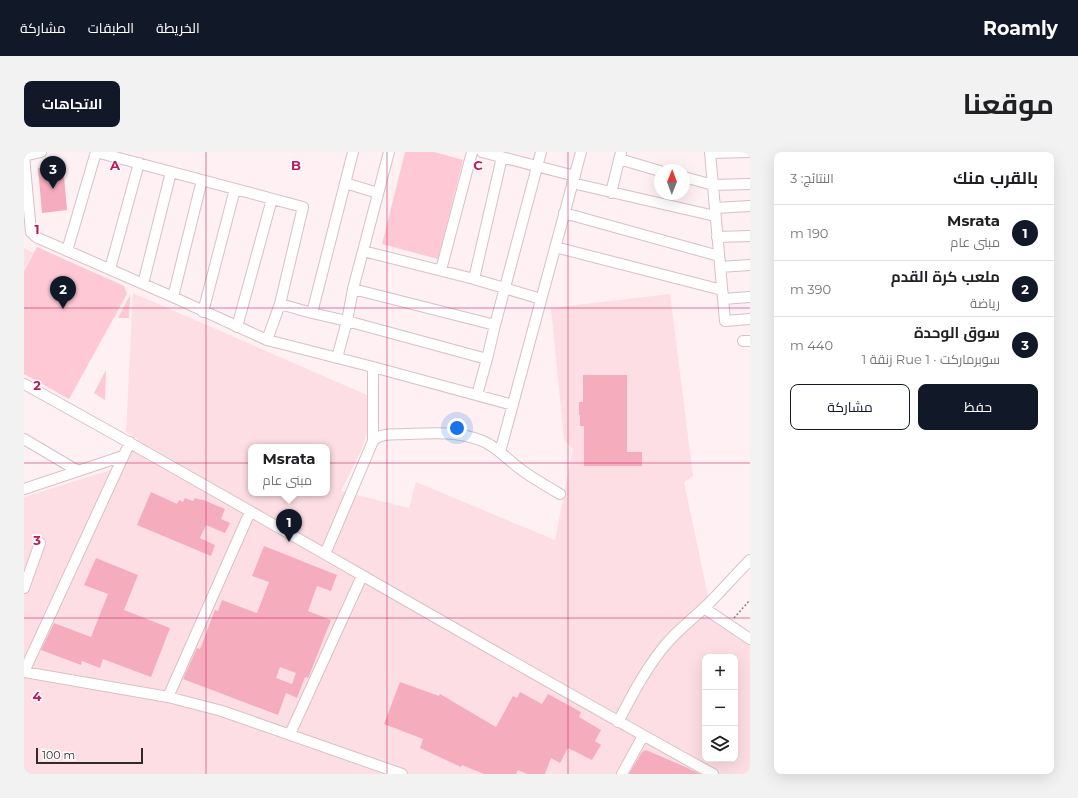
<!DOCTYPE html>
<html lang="ar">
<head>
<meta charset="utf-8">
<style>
	:root { --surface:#fff; --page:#f2f2f2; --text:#202124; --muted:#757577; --line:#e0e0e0; --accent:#111827 }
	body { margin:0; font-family:Montserrat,Cairo,sans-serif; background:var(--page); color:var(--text); direction:rtl }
	.controls { position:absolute; right:12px; bottom:12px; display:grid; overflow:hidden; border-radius:8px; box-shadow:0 4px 16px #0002 }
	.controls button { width:36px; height:36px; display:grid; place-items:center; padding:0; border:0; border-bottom:1px solid var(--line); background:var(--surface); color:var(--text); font:20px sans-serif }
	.compass { position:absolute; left:630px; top:12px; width:36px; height:36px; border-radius:50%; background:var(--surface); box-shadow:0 4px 16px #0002; rotate:1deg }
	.scale { position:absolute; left:12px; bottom:10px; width:107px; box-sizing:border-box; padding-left:4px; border:2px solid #32292b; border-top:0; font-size:11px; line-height:14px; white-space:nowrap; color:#32292b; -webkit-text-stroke:3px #fff; paint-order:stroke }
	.you { position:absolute; left:433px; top:276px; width:14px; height:14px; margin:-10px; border:3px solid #fff; border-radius:50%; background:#1a73e8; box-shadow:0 0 0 6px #1a73e833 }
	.badge { display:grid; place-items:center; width:26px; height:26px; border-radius:50%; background:var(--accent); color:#fff; font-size:13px; font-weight:700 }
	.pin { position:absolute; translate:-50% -33px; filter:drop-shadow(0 1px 2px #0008) }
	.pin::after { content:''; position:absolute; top:21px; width:14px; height:12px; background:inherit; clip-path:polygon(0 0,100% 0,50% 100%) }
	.popup { position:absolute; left:224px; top:292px; width:82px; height:52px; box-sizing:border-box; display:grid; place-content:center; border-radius:8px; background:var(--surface); filter:drop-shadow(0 1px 3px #0005); font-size:13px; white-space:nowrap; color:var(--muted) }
	.popup b { font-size:15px; color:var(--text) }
	.popup::after { content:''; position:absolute; left:50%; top:100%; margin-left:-8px; border:8px solid transparent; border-top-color:var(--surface) }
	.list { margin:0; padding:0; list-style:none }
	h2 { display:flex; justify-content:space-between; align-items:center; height:52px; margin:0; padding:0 16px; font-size:17px }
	h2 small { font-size:13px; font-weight:400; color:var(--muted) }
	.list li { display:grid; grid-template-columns:26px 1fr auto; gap:12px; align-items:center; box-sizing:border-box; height:56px; padding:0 16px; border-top:1px solid var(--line) }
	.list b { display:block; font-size:15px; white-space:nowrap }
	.list p { margin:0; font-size:13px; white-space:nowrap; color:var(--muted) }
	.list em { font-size:13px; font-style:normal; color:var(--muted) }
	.actions { display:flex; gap:8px; padding:12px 16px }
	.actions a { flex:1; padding:9px 0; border:1px solid var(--accent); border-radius:8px; text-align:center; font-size:14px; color:var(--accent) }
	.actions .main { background:var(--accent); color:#fff }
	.icon { flex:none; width:22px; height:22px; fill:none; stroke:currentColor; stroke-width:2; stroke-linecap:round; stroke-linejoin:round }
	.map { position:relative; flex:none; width:726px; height:622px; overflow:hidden; direction:ltr; border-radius:8px }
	header { display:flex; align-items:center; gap:24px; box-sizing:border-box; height:56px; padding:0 20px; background:var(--accent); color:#fff }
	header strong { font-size:19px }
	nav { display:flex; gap:22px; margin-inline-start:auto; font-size:14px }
	.intro { display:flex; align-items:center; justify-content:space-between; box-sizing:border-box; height:96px; padding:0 24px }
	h1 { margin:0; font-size:28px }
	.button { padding:10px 18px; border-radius:8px; background:var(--accent); color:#fff; font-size:14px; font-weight:700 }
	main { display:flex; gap:24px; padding:0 24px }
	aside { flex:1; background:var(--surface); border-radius:8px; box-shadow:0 4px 16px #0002 }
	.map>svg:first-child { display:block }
	.built { fill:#fedee5; fill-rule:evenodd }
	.green { fill:#fec8d4 }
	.building { fill:#f5adbe; fill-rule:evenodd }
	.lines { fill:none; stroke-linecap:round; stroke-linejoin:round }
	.minor-casing { stroke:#d7c1c5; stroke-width:12 }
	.path { stroke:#8f8486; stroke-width:1.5; stroke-dasharray:2 2; stroke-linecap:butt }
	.minor { stroke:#fff; stroke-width:10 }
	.grid { fill:none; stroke:#c2185b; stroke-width:1; stroke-opacity:0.55 }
	.grid-label { font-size:13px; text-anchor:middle; font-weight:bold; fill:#c2185b; stroke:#fff; stroke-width:3; stroke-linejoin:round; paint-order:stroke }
</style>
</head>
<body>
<header>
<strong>Roamly</strong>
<nav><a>الخريطة</a><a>الطبقات</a><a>مشاركة</a></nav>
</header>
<div class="intro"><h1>موقعنا</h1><a class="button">الاتجاهات</a></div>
<main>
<aside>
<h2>بالقرب منك<small>النتائج: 3</small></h2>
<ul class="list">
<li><span class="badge">1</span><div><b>Msrata</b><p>مبنى عام</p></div><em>190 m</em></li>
<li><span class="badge">2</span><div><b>ملعب كرة القدم</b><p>رياضة</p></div><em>390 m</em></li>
<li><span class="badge">3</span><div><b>سوق الوحدة</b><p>سوبرماركت · Rue 1 زنقة 1</p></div><em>440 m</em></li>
</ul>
<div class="actions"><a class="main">حفظ</a><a>مشاركة</a></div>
</aside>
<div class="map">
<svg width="726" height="622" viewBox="0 0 726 622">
	<rect width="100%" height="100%" fill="#fef0f3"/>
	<path class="built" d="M0 96 9 101 0 117Z
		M109 141 343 243 345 259 346 268 342 284 337 299 317 339 385 356 392 330 531 388 549 297 540 288 527 156 646 142 669 324 660 330 684 444 683 462 726 492V622H0V345L102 313 114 287 102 280ZM227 295H303V341H227ZM681 505H711V607H681Z"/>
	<path class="green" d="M381 0H410L439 8 414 107 358 92Z
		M13 95 100 134 103 142 45 247 0 222V119Z
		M106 143 105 166H94Z
		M82 218 81 248 70 241Z"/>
	<path class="building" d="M39 13 43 58 18 61 14 16Z
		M559 223H603V300H618V314H560V274H556V263H555V250H559Z
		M127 340 153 352 155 348 159 350 161 346 169 349 171 346 177 348V347L201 357 197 367 206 371 201 381 182 373 176 386 191 393 187 404 113 373Z
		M240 394 313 423 307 439 293 434 284 459 307 468 285 524 284 526 281 525 273 546 262 541 254 563 159 527 173 496 176 497 191 458 194 459 198 448 233 461 245 430 228 424ZM256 515 272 521 268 532 252 526Z
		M72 406 114 423 100 458 146 476 127 525 79 507 76 516 58 509 57 513 17 498 30 471 67 485 84 442 60 433Z
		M376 530 415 544 416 542 472 575 489 544 493 546 496 540 518 552 524 542 557 560 555 565 577 578 571 589 577 593 568 608 544 596 536 611 527 606 521 622H503L494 618 492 622H460L438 613 437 615 396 596 399 587 360 572Z
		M622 598 664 616 676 622H605L618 600Z"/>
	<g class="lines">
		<defs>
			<path id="minor" d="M72 0 279 55 256 152 243 188
				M458 0 551 24
				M686 0 701 169 726 167
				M686 1 726 0
				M0 4 7 80 11 84 14 86 149 145 243 188 349 215 489 253
				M0 4 17 0
				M595 7 636 19
				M660 25 689 33 726 32
				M321 31 354 41
				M548 31 691 64
				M587 41 597 0
				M691 56 726 54
				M540 61 695 104
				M693 85 726 84
				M531 95 698 138
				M43 99 72 0
				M339 99 450 127 517 147
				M696 115 726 113
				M86 117 115 11
				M417 118 448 0
				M450 127 478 5
				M119 132 147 20
				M329 137 471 173
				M149 145 178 28
				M699 147 726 145
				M256 152 288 161 323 169 463 207
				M179 160 211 37
				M288 161 329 0
				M213 175 248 47
				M719 189H726
				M313 206 323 169 329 137 365 0
				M0 232C231 359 458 495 689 622
				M453 243 463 207 471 173 517 0
				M0 287 54 319
				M349 289V215
				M476 300 557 0
				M0 337 99 304
				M301 402 349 289C357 280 372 283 383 282 407 281 433 279 456 288 471 293 483 307 495 316 508 326 522 334 536 342
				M0 436 16 391
				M680 456 726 487
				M0 520 144 545 198 559 378 622
				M0 520 106 290
				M144 545 226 360
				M594 570C607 545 620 520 638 497 650 481 665 470 679 457 696 441 710 424 726 408
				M266 582 338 424
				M598 622 619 584"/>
		</defs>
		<use href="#minor" class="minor-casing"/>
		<path class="path" d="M710 466 726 448"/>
		<use href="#minor" class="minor"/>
	</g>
	<path class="grid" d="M182 0V622M363 0V622M544 0V622M0 156H726M0 311H726M0 466H726"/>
	<g class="grid-label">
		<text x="91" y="18">A</text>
		<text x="272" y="18">B</text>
		<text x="454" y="18">C</text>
		<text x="13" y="82">1</text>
		<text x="13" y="238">2</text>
		<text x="13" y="393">3</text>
		<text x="13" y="549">4</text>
	</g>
</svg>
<div class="controls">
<button>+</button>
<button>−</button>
<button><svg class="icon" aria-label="layers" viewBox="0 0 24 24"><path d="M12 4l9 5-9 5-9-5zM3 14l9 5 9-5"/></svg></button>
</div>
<svg class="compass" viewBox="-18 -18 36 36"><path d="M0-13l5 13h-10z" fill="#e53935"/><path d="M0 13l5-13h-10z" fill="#757577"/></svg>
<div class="scale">100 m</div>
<div class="you"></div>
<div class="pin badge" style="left:265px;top:390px">1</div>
<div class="popup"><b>Msrata</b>مبنى عام</div>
<div class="pin badge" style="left:39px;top:157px">2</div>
<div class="pin badge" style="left:29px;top:37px">3</div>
</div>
</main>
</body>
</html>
